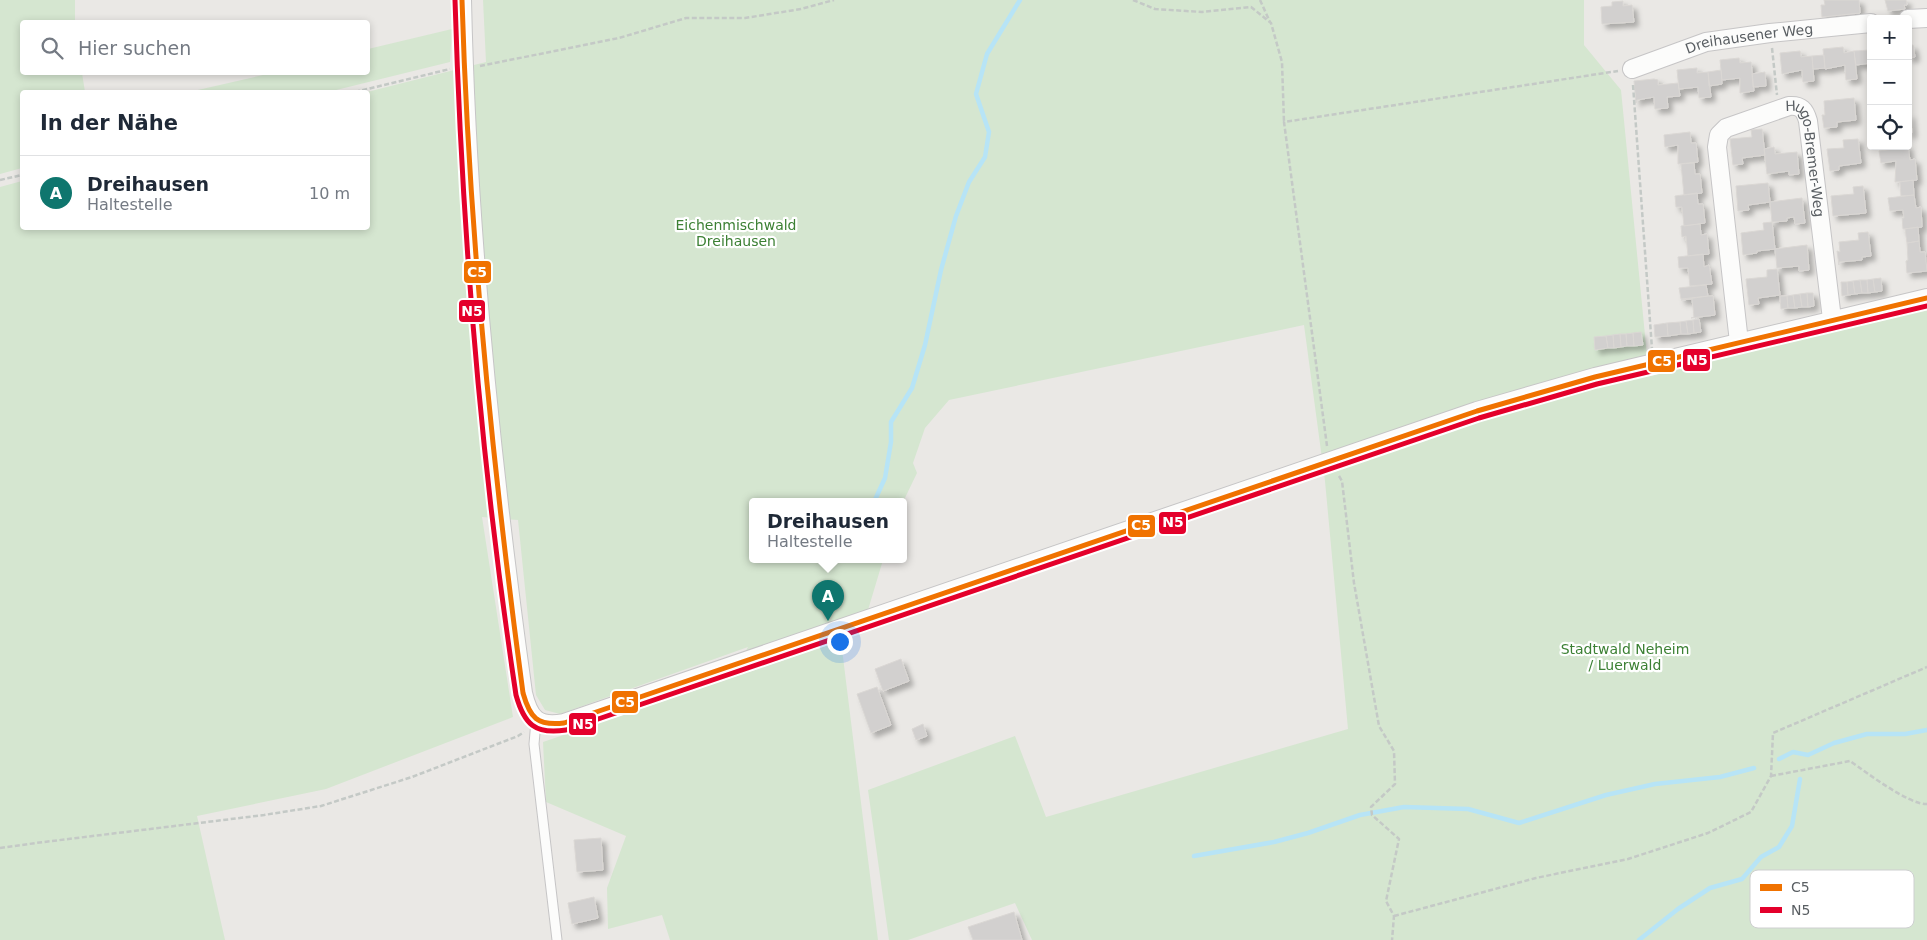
<!DOCTYPE html>
<html lang="de">
<head>
<meta charset="utf-8">
<style>
	:root { --surface:#fff; --page:#f6f6f7; --text:#1f2937; --muted:#747a83; --line:#e0e1e3; --accent:#0f766e }
	body { margin:0; font-family:"DejaVu Sans",sans-serif; background:var(--page); color:var(--text) }
	.controls { position:absolute; right:15px; top:15px; display:grid; overflow:hidden; border-radius:5px; box-shadow:0 2px 8px #0003 }
	.controls button { width:45px; height:45px; display:grid; place-items:center; padding:0; border:0; border-bottom:1px solid var(--line); background:var(--surface); color:var(--text); font:25px sans-serif }
	.you { position:absolute; left:839px; top:641px; width:18px; height:18px; margin:-12px; border:4px solid #fff; border-radius:50%; background:#1a73e8; box-shadow:0 0 0 8px #1a73e833 }
	.badge { display:grid; place-items:center; width:32px; height:32px; border-radius:50%; background:var(--accent); color:#fff; font-size:16px; font-weight:700 }
	.pin { position:absolute; translate:-50% -41px; filter:drop-shadow(0 1px 2px #0008) }
	.pin::after { content:''; position:absolute; top:26px; width:18px; height:15px; background:inherit; clip-path:polygon(0 0,100% 0,50% 100%) }
	.popup { position:absolute; left:749px; top:498px; width:158px; height:65px; box-sizing:border-box; display:grid; place-content:center; border-radius:5px; background:var(--surface); filter:drop-shadow(0 1px 4px #0005); font-size:16px; white-space:nowrap; color:var(--muted) }
	.popup b { font-size:19px; color:var(--text) }
	.popup::after { content:''; position:absolute; left:50%; top:100%; margin-left:-10px; border:10px solid transparent; border-top-color:var(--surface) }
	.list { margin:0; padding:0; list-style:none }
	h2 { display:flex; justify-content:space-between; align-items:center; height:65px; margin:0; padding:0 20px; font-size:21px }
	h2 small { font-size:16px; font-weight:400; color:var(--muted) }
	.list li { display:grid; grid-template-columns:32px 1fr auto; gap:15px; align-items:center; box-sizing:border-box; height:75px; padding:0 20px; border-top:1px solid var(--line) }
	.list b { display:block; font-size:19px; white-space:nowrap }
	.list p { margin:0; font-size:16px; white-space:nowrap; color:var(--muted) }
	.list em { font-size:16px; font-style:normal; color:var(--muted) }
	.icon { flex:none; width:28px; height:28px; fill:none; stroke:currentColor; stroke-width:2; stroke-linecap:round; stroke-linejoin:round }
	.map { position:relative; flex:none; width:1927px; height:940px; overflow:hidden }
	.search { position:absolute; background:var(--surface); box-shadow:0 2px 8px #0003; left:20px; top:20px; width:350px; height:55px; display:flex; align-items:center; gap:12px; box-sizing:border-box; padding:0 18px; border-radius:5px; color:var(--muted); font-size:19px }
	.panel { position:absolute; background:var(--surface); box-shadow:0 2px 8px #0003; left:20px; top:90px; width:350px; height:140px; border-radius:5px }
	.map>svg:first-child { display:block }
	.green { fill:#d5e6d0 }
	.lines { fill:none; stroke-linecap:round; stroke-linejoin:round }
	.stream { stroke:#b7e4f6; stroke-width:4.5 }
	.building { fill:#d2d0cf; stroke:#dad7d4; filter:url(#shadow) }
	.lane-casing { stroke:#c6c5c6; stroke-width:11 }
	.street-casing { stroke:#c6c5c6; stroke-width:20 }
	.path { stroke:#c4c9c6; stroke-width:2.5; stroke-dasharray:5 2.5; stroke-linecap:butt }
	.lane { stroke:#fcfcfb; stroke-width:9 }
	.street { stroke:#fcfcfb; stroke-width:18 }
	.bus-1-casing { stroke:#fff; stroke-width:9 }
	.bus-2-casing { stroke:#fff; stroke-width:9 }
	.bus-1 { stroke:#f07200; stroke-width:5 }
	.bus-2 { stroke:#e4002b; stroke-width:5 }
	.labels { text-anchor:middle; dominant-baseline:central; stroke-width:4.5; stroke-linejoin:round; paint-order:stroke }
	.street-label { font-size:14px; fill:#5a5f63; stroke:#fff }
	.park-label { font-size:14px; fill:#3c8034; stroke:#fff }
	.key { fill:#fff; stroke:#cecfd0; stroke-width:1 }
	.key-label { font-size:14px; fill:#5a5f63 }
	.line-badge { stroke:#fff; stroke-width:2 }
	.badge-label { font-size:14px; text-anchor:middle; font-weight:bold; fill:#fff }
</style>
</head>
<body>
<div class="map">
<svg width="1927" height="940" viewBox="0 0 1927 940">
	<defs>
		<filter id="shadow"><feDropShadow dx="4.5" dy="4.5" stdDeviation="2.5" flood-color="#0004"/></filter>
	</defs>
	<rect width="100%" height="100%" fill="#eae8e5"/>
	<path class="green" d="M0 0H75V22H22V72L82 73 85 92H22V168L0 174Z
		M483 0H1584V45L1621 90 1649 376 1927 309V940H1032L1015 903 908 940H889L868 790 1015 736 1046 817 1348 729 1325 481 1304 325 949 400 925 428 913 463 917 473 903 502H753V560H883L868 610 744 654 748 647 560 714 545 710 536 695 518 520 482 517 513 717 326 789 197 816 225 940H0V187L22 181V228H368L367 92 486 62Z
		M452 29 450 62 328 92H189L272 73 368 72V49Z
		M841 641 878 940H670L662 915 608 929 607 888 626 836 546 802 543 742Z"/>
	<g class="lines">
		<path class="stream" d="M874 502 885 478 891 442V422L912 388 925 345 941 270 956 216 969 182 985 157 989 132 976 94 987 54 1020 0
			M1779 759 1793 752 1808 755 1834 743 1867 734H1905L1927 730
			M1194 856 1274 842 1308 833 1360 815 1404 807 1468 809 1519 823 1606 795 1655 784 1720 777 1754 768
			M1639 940 1678 909 1710 888 1742 879 1761 857 1779 847 1792 826 1800 779"/>
	</g>
	<path class="building" d="M1824 0H1859L1860 13 1822 17 1821 5H1825Z
		M1885 0H1906L1907 5H1904L1905 9 1888 11Z
		M1623 1V6L1632 5 1634 22 1602 24 1601 7 1612 6V2Z
		M1913 45 1915 57 1908 58V46Z
		M1843 47 1844 53 1854 51 1857 79 1846 80 1845 65 1825 69 1823 49Z
		M1870 50 1871 63 1856 65 1854 51Z
		M1800 51 1801 57 1812 56 1814 81 1803 82 1802 70 1782 74 1780 53Z
		M1824 55 1825 68 1813 69 1812 56Z
		M1739 58 1740 63 1751 62 1754 91 1740 93V78L1722 80 1720 60Z
		M1697 68V73L1708 72 1711 97 1699 98 1698 87 1679 89 1677 70Z
		M1721 70 1722 84 1709 86 1708 72Z
		M1765 72 1766 86 1753 87 1752 74Z
		M1654 79 1658 80V85L1678 83 1680 96 1667 97 1668 108 1655 109 1654 97 1637 100 1636 103 1634 81Z
		M1854 98 1856 120 1837 122V127L1824 128 1822 115H1825L1824 101Z
		M1908 114H1910L1912 133 1908 134Z
		M1762 129 1765 155 1742 158 1743 164 1733 165 1730 139 1752 137 1751 130Z
		M1690 132 1691 143H1696L1698 162 1678 164V145L1665 147 1664 135Z
		M1858 139 1861 163 1839 166V170L1830 171 1827 149 1844 148 1843 140Z
		M1894 146H1908L1910 160 1915 159 1917 180 1895 182 1896 161 1881 163 1879 151 1895 149Z
		M1774 147 1775 154 1797 152 1799 174 1789 175V171L1767 174 1764 149Z
		M1694 163 1695 174H1700L1702 193 1684 195 1681 164Z
		M1913 180 1914 195 1901 196 1900 182Z
		M1768 183 1770 202 1748 205 1749 210 1738 211 1736 186Z
		M1863 186 1866 213 1833 216 1831 196 1854 194 1853 187Z
		M1697 193 1698 204H1703L1705 223 1684 226 1682 207H1676L1675 196Z
		M1914 195 1916 208 1921 207 1922 227 1903 229 1902 218H1904L1903 210 1890 211 1888 198Z
		M1802 198 1805 223 1795 224 1794 217 1787 218V221L1772 222 1770 202Z
		M1772 222 1775 249 1757 251V253L1743 255 1741 233 1764 230 1763 223Z
		M1700 224 1701 235 1707 234 1709 254 1688 256 1686 236 1682 237 1681 226Z
		M1918 227 1919 241 1907 243 1905 229Z
		M1868 232 1871 256 1862 257V260L1839 262V265L1837 251 1840 252 1839 242 1859 240 1858 233Z
		M1919 241 1920 252H1925L1927 271 1907 273 1906 261 1908 260 1907 243Z
		M1807 245 1809 270 1799 271V266L1777 268 1775 249Z
		M1703 254 1704 267 1709 265 1712 284 1690 286 1688 268H1679L1678 257Z
		M1777 269 1780 295 1758 298 1759 304 1749 305 1746 279 1767 277V270Z
		M1881 278 1882 291 1875 292 1873 279Z
		M1873 279 1875 292 1868 293 1867 280Z
		M1860 280H1867L1868 293H1862Z
		M1860 280 1862 293 1855 294 1853 281Z
		M1853 281 1855 294 1848 295 1847 282Z
		M1841 282H1847L1848 295 1842 296Z
		M1706 285 1708 296 1681 299 1679 288Z
		M1807 293H1813L1814 306 1808 307Z
		M1807 293 1808 307H1802L1800 294Z
		M1800 294 1802 307 1795 308 1793 295Z
		M1793 295 1795 308H1788L1787 296Z
		M1708 296H1713L1715 315 1691 318 1694 317 1692 299 1681 300Z
		M1780 296H1787L1788 308 1781 309Z
		M1699 319 1701 332 1694 333 1693 320Z
		M1693 320 1694 333 1688 334 1686 321Z
		M1686 321 1688 334H1681L1680 322Z
		M1680 322 1681 334 1668 336 1667 323Z
		M1667 323 1668 336 1655 337 1654 325Z
		M1641 332 1643 345 1634 346 1633 333Z
		M1633 333 1634 346H1627L1626 334Z
		M1620 334H1626L1627 346 1621 347Z
		M1620 334 1621 347 1614 348 1613 335Z
		M1613 335 1614 348H1608L1606 336Z
		M1606 336 1608 348 1595 350 1594 337Z
		M901 659 909 681 883 691 875 669Z
		M877 687 891 725 871 733 857 694Z
		M923 724 927 736 916 740 912 729Z
		M601 838 603 870 577 872 574 840Z
		M594 897 598 918 572 924 568 903Z
		M1014 912 1022 940H973L968 927Z"/>
	<g class="lines">
		<defs>
			<path id="lane" d="M536 721 534 744 557 940"/>
			<g id="street">
				<path d="M462 0C467 232 491 463 523 693 529 718 537 728 564 723L1477 411 1595 377 1927 298"/>
				<path d="M1908 19 1927 18"/>
				<path id="s1" d="M1632 69 1706 42 1770 33 1871 23"/>
				<path id="s2" d="M1739 342 1717 147 1719 135 1726 128 1789 106C1801 105 1805 110 1808 121L1832 319"/>
			</g>
		</defs>
		<use href="#lane" class="lane-casing"/>
		<use href="#street" class="street-casing"/>
		<path class="path" d="M1133 0 1155 9 1202 12 1251 7 1271 23 1282 62 1284 122
			M1260 0 1270 22
			M1772 48 1777 95
			M480 66 619 38 686 18H745L801 9 834 0
			M1633 85 1652 349
			M355 92 450 69
			M0 180 22 175
			M1327 446 1284 122 1618 71
			M1339 476 1342 481 1354 583 1379 726 1394 751 1395 784 1371 807 1372 815 1399 839 1386 901 1394 916 1392 940
			M1771 776 1850 761C1866 772 1909 805 1927 804
			M0 848 36 843 264 815 321 806 412 777 518 736 524 732
			M1394 916 1536 878 1628 859 1708 833 1751 812 1771 776 1773 733 1927 667"/>
		<use href="#lane" class="lane"/>
		<use href="#street" class="street"/>
		<defs>
			<path id="bus-1" d="M462 0C469 232 492 463 523 693 530 718 537 726 564 723L1477 411 1595 377 1927 298"/>
			<path id="bus-2" d="M455 0C462 232 481 465 516 695 524 724 535 735 566 730L1479 418 1597 384 1927 306"/>
		</defs>
		<use href="#bus-1" class="bus-1-casing"/>
		<use href="#bus-2" class="bus-2-casing"/>
		<use href="#bus-1" class="bus-1"/>
		<use href="#bus-2" class="bus-2"/>
	</g>
	<g class="labels">
		<g class="street-label">
			<text stroke="none"><textPath href="#s1" startOffset="122">Dreihausener Weg</textPath></text>
			<text stroke="none"><textPath href="#s2" startOffset="345">Hugo-Bremer-Weg</textPath></text>
		</g>
		<g class="park-label">
			<text x="736" y="225">Eichenmischwald<tspan x="736" dy="16">Dreihausen</tspan></text>
			<text x="1625" y="649">Stadtwald Neheim<tspan x="1625" dy="16">/ Luerwald</tspan></text>
		</g>
	</g>
	<rect x="1750" y="870" width="164" height="58" rx="8" class="key"/>
	<rect x="1760" y="884" width="22" height="7" fill="#f07200"/>
	<rect x="1760" y="907" width="22" height="6" fill="#e4002b"/>
	<g class="key-label">
		<text x="1791" y="892">C5</text>
		<text x="1791" y="915">N5</text>
	</g>
	<g class="line-badge">
		<rect x="463" y="260" width="29" height="24" rx="5" fill="#f07200"/>
		<rect x="458" y="299" width="28" height="24" rx="5" fill="#e4002b"/>
		<rect x="1682" y="348" width="29" height="24" rx="5" fill="#e4002b"/>
		<rect x="1647" y="349" width="29" height="24" rx="5" fill="#f07200"/>
		<rect x="1158" y="511" width="29" height="24" rx="5" fill="#e4002b"/>
		<rect x="1127" y="514" width="29" height="24" rx="5" fill="#f07200"/>
		<rect x="611" y="690" width="28" height="24" rx="5" fill="#f07200"/>
		<rect x="568" y="712" width="29" height="24" rx="5" fill="#e4002b"/>
	</g>
	<g class="badge-label">
		<text x="477" y="277">C5</text>
		<text x="472" y="316">N5</text>
		<text x="1697" y="365">N5</text>
		<text x="1662" y="366">C5</text>
		<text x="1173" y="527">N5</text>
		<text x="1141" y="530">C5</text>
		<text x="625" y="707">C5</text>
		<text x="583" y="729">N5</text>
	</g>
</svg>
<div class="controls">
<button>+</button>
<button>−</button>
<button><svg class="icon" aria-label="locate" viewBox="0 0 24 24"><circle cx="12" cy="12" r="6"/><path d="M12 2v4M12 18v4M2 12h4M18 12h4"/></svg></button>
</div>
<div class="you"></div>
<div class="pin badge" style="left:828px;top:621px">A</div>
<div class="popup"><b>Dreihausen</b>Haltestelle</div>
<div class="search"><svg class="icon" aria-label="search" viewBox="0 0 24 24"><circle cx="10" cy="10" r="6"/><path d="M15 15l6 6"/></svg>Hier suchen</div>
<section class="panel">
<h2>In der Nähe<small></small></h2>
<ul class="list">
<li><span class="badge">A</span><div><b>Dreihausen</b><p>Haltestelle</p></div><em>10 m</em></li>
</ul>
</section>
</div>
</body>
</html>
